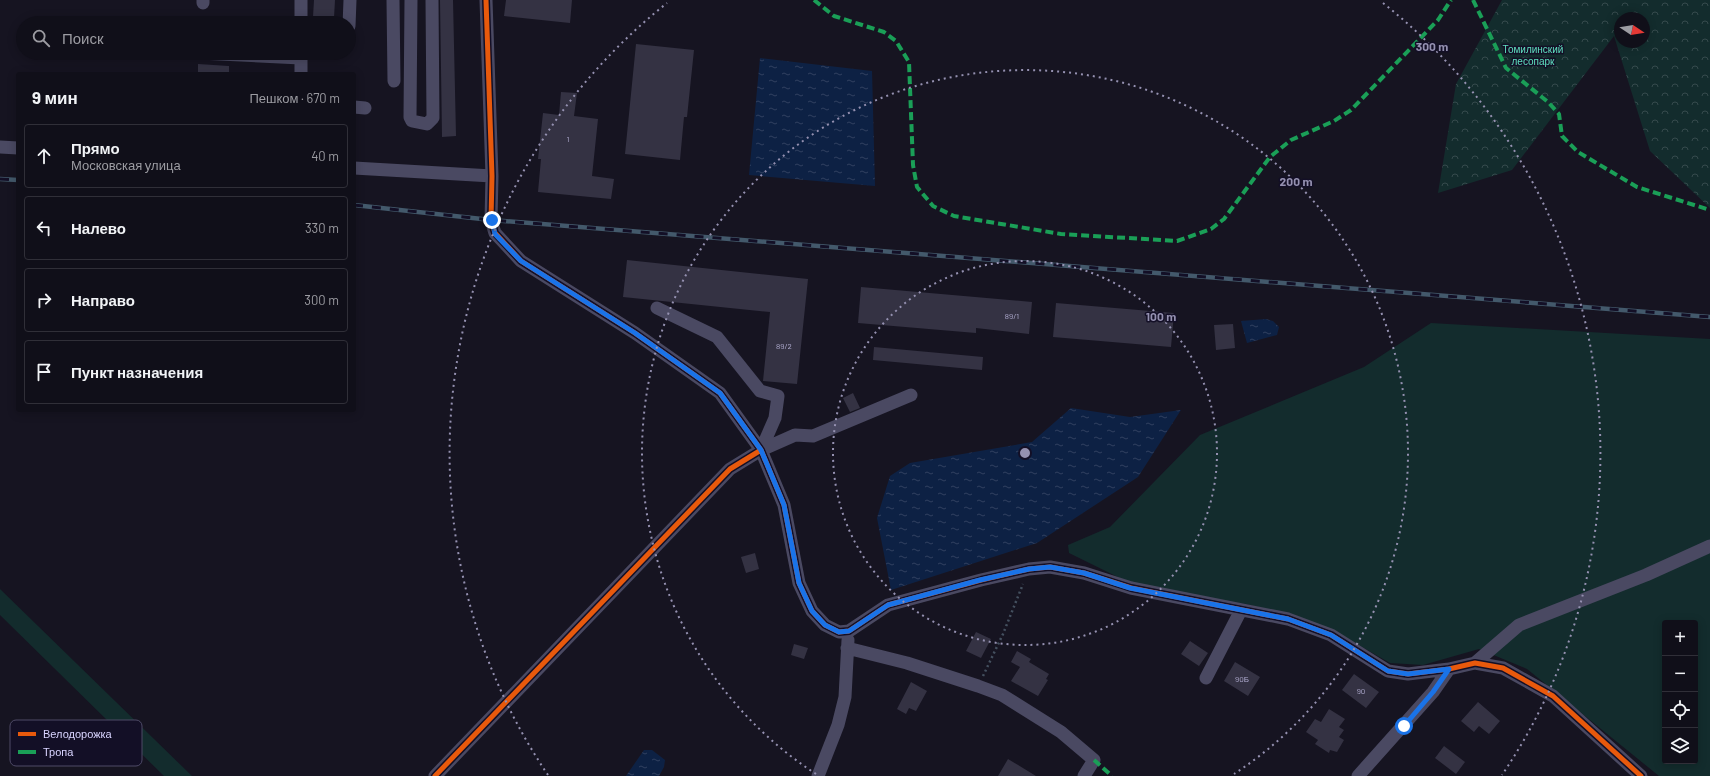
<!DOCTYPE html>
<html lang="ru">
<head>
<meta charset="utf-8">
<style>
	:root { --surface:#100f19; --page:#191822; --text:#f1f3f6; --muted:#9c9ca2; --line:#302f38 }
	body { margin:0; font-family:Barlow,sans-serif; background:var(--page); color:var(--text) }
	.controls { position:absolute; right:12px; bottom:12px; display:grid; overflow:hidden; border-radius:4px; box-shadow:0 2px 10px #0003 }
	.controls button { width:36px; height:36px; display:grid; place-items:center; padding:0; border:0; border-bottom:1px solid var(--line); background:var(--surface); color:var(--text); font:20px sans-serif }
	.compass { position:absolute; left:1614px; top:12px; width:36px; height:36px; border-radius:50%; background:var(--surface); box-shadow:0 2px 10px #0003; rotate:102deg }
	.stop { position:absolute; width:12px; height:12px; margin:-9px; border:3px solid #1a73e8; border-radius:50%; background:#fff }
	.stop.end { background:#1a73e8; border-color:#fff; box-shadow:0 1px 4px #0008 }
	.list { margin:0; padding:0; list-style:none }
	h2 { display:flex; justify-content:space-between; align-items:center; height:52px; margin:0; padding:0 16px; font-size:17px }
	h2 small { font-size:13px; font-weight:400; color:var(--muted) }
	.list li { display:grid; grid-template-columns:26px 1fr auto; gap:12px; align-items:center; box-sizing:border-box; height:64px; margin:0 8px 8px; padding:0 8px; border:1px solid var(--line); border-radius:4px }
	.list b { display:block; font-size:15px; white-space:nowrap }
	.list p { margin:0; font-size:13px; white-space:nowrap; color:var(--muted) }
	.list em { font-size:13px; font-style:normal; color:var(--muted) }
	.icon { flex:none; width:22px; height:22px; fill:none; stroke:currentColor; stroke-width:2; stroke-linecap:round; stroke-linejoin:round }
	.map { position:relative; flex:none; width:1710px; height:776px; overflow:hidden }
	.search { position:absolute; background:var(--surface); box-shadow:0 2px 10px #0003; left:16px; top:16px; width:340px; height:44px; display:flex; align-items:center; gap:10px; box-sizing:border-box; padding:0 14px; border-radius:22px; color:var(--muted); font-size:15px }
	.panel { position:absolute; background:var(--surface); box-shadow:0 2px 10px #0003; left:16px; top:72px; width:340px; height:340px; border-radius:4px }
	.map>svg:first-child { display:block }
	.green { fill:#132c2d; fill-rule:evenodd }
	.forest { fill:url(#forest-crowns); fill-rule:evenodd }
	.water { fill:url(#water-ripples) }
	.building { fill:#343243 }
	.lines { fill:none; stroke-linecap:round; stroke-linejoin:round }
	.path { stroke:#44505f; stroke-width:2.5; stroke-dasharray:2 3; stroke-linecap:butt }
	.minor { stroke:#4a4962; stroke-width:13 }
	.rail-casing { stroke:#43596b; stroke-width:4.5 }
	.rail { stroke:#130f26; stroke-width:3; stroke-dasharray:9; stroke-linecap:butt }
	.quiet { stroke:#1a9f57; stroke-width:4; stroke-dasharray:8 4; stroke-linecap:butt }
	.cycleway-casing { stroke:#130f26; stroke-width:8 }
	.cycleway { stroke:#e8590c; stroke-width:5 }
	.route { stroke:#1a73e8; stroke-width:5 }
	.ring { fill:none; stroke:#9591b1; stroke-width:2; stroke-dasharray:2 4 }
	.labels { text-anchor:middle; dominant-baseline:central; stroke-width:3; stroke-linejoin:round; paint-order:stroke }
	.number-label { font-size:8px; fill:#b0acd0 }
	.park-label { font-size:10px; fill:#5fe0c0; stroke:#130f26 }
	.key { fill:#130f26; stroke:#4e4a67; stroke-width:1 }
	.key-label { font-size:11px; fill:#d9d4ff }
	.centre { fill:#9591b1; stroke:#130f26; stroke-width:2 }
	.ring-label { font-size:12px; text-anchor:middle; font-weight:bold; fill:#9591b1; stroke:#130f26; stroke-width:3; stroke-linejoin:round; paint-order:stroke }
</style>
</head>
<body>
<div class="map">
<svg width="1710" height="776" viewBox="0 0 1710 776">
	<defs>
		<pattern id="forest-crowns" width="20" height="18" patternUnits="userSpaceOnUse"><rect width="20" height="18" fill="#132c2d"/><path d="M2 6a3 3 0 1 1 6 0M12 15a3 3 0 1 1 6 0" fill="none" stroke="#354a4c"/></pattern>
		<pattern id="water-ripples" width="26" height="14" patternUnits="userSpaceOnUse"><rect width="26" height="14" fill="#0d2144"/><path d="M2 4q2-2 4 0t4 0M15 11q2-2 4 0t4 0" fill="none" stroke="#304060"/></pattern>
	</defs>
	<rect width="100%" height="100%" fill="#161421"/>
	<path class="green" d="M1431 323 1710 339V776H1659L1527 669 1479 649 1423 665 1390 663 1334 631 1291 615 1246 604 1198 598 1132 584 1069 553 1068 545 1110 527 1200 435 1364 367ZM1665 623H1695V761H1665Z
		M0 589 192 776H164L0 615Z"/>
	<path class="forest" d="M1502 0H1710V208L1650 151 1614 36 1512 170 1438 193 1456 84ZM1620 18H1644V42H1620Z"/>
	<path class="water" d="M760 58 872 71 875 186 749 175Z
		M1266 319 1273 321 1279 327 1277 335 1247 343 1241 321Z
		M1071 408 1130 417 1181 410 1138 477 1037 543 891 590 877 518 890 476 910 463 1032 442Z
		M644 750H652L665 760 664 767 659 776H626Z"/>
	<path class="building" d="M314 0H335L334 18 313 17Z
		M440 0H453L456 136 442 137Z
		M506 0H572L570 23 504 16Z
		M636 44 694 50 687 117H684L680 160 625 154Z
		M198 64 229 66V74H198Z
		M561 92 577 93 574 116 598 119 592 176 614 179 611 199 538 192 541 159H538L543 113 559 115Z
		M627 260 808 279 797 384 763 381 770 312 623 297Z
		M861 287 1032 302 1029 334 976 328V333L858 323Z
		M1056 303 1174 313 1171 347 1053 337Z
		M1233 324 1235 348 1216 350 1214 325Z
		M874 347 983 357 982 370 873 360Z
		M853 393 860 408 850 412 843 398Z
		M755 553 759 569 746 573 741 557Z
		M976 632 991 639 981 658 966 651Z
		M1190 641 1208 653 1199 666 1181 654Z
		M794 644 808 648 804 659 791 655Z
		M1017 651 1031 659 1029 662 1049 674 1046 679 1048 680 1038 696 1011 681 1020 667 1011 662Z
		M1235 662 1260 677 1248 696 1224 681Z
		M1354 674 1379 692 1366 708 1342 690Z
		M911 682 927 691 916 711 909 708 906 714 897 709Z
		M1478 702 1500 721 1489 734 1479 726 1474 732 1461 721Z
		M1329 709 1345 719 1339 727 1344 730 1339 737 1344 740 1337 752 1330 750 1329 753 1315 744 1318 740 1306 732 1315 719 1321 722Z
		M1444 746 1465 762 1456 774 1435 758Z
		M1008 759 1036 776H998Z"/>
	<g class="lines">
		<path class="path" d="M983 676 1003 634 1023 584"/>
		<path class="minor" d="M203 0V3
			M393 0 394 81
			M411 0 410 117 412 121 427 124 433 118 432 0
			M486 0 492 176 491 220 495 233 521 261 635 333 720 393 761 450 784 505 799 583 812 611 825 625 839 632 849 631 888 605 981 580 1029 569 1050 567 1084 573 1131 588 1288 619 1331 635 1388 671 1408 674 1449 669 1475 663 1503 668 1553 696 1641 776
			M301 23V0
			M349 26 350 0
			M199 53 301 58
			M301 74V53
			M354 107 365 108
			M0 147 18 148
			M354 168 492 176
			M657 308 717 337 760 391 778 396 775 418 761 450
			M847 648 907 663 978 686 1002 695 1061 732 1094 760 1084 776
			M1475 663 1519 625 1646 575 1710 546
			M1206 678 1241 610
			M435 776 730 469 761 450 795 435 813 436 911 395
			M818 776 838 725 845 697 848 640
			M1358 776 1433 692 1449 669"/>
		<defs>
			<path id="rail" d="M0 179 18 180
				M354 205 491 220 1710 317"/>
		</defs>
		<use href="#rail" class="rail-casing"/>
		<use href="#rail" class="rail"/>
		<path class="quiet" d="M814 0 834 16 884 32 896 41 909 62 913 165 917 187 933 206 954 216 1061 234 1177 241 1211 229 1224 219 1270 157 1291 140 1334 121 1351 110 1438 20 1451 0
			M1473 0 1506 68 1548 102 1559 114 1562 136 1578 152 1637 187 1710 210
			M1094 760 1112 776"/>
		<defs>
			<path id="cycleway" d="M486 0 492 176 491 220 495 233 521 261 635 333 720 393 761 450 784 505 799 583 812 611 825 625 839 632 849 631 888 605 981 580 1029 569 1050 567 1084 573 1131 588 1288 619 1331 635 1388 671 1408 674 1449 669 1475 663 1503 668 1553 696 1641 776
				M435 776 730 469 761 450"/>
		</defs>
		<use href="#cycleway" class="cycleway-casing"/>
		<use href="#cycleway" class="cycleway"/>
	</g>
	<g class="lines">
		<path class="route" d="M492 220 495 234 521 261 635 333 720 393 761 450 784 505 799 583 812 611 825 625 839 632 849 631 888 605 980 580 1029 569 1050 567 1084 573 1130 588 1288 619 1331 635 1388 671 1408 674 1449 669 1433 692 1404 726"/>
	</g>
	<g class="ring">
		<circle cx="1025" cy="453" r="192"/>
		<path d="M816 774A383 383 0 1 1 1234 774"/>
		<path d="M548 775A575 575 0 0 1 667 3M1383 3A575 575 0 0 1 1502 775"/>
	</g>
	<g class="labels">
		<g class="number-label">
			<text x="568" y="139">1</text>
			<text x="1012" y="316">89/1</text>
			<text x="784" y="346">89/2</text>
			<text x="1242" y="679">90Б</text>
			<text x="1361" y="691">90</text>
		</g>
		<g class="park-label">
			<text x="1533" y="49">Томилинский<tspan x="1533" dy="12">лесопарк</tspan></text>
		</g>
	</g>
	<rect x="10" y="720" width="132" height="46" rx="6" class="key"/>
	<rect x="18" y="732" width="18" height="4" fill="#e8590c"/>
	<rect x="18" y="750" width="18" height="4" fill="#1a9f57"/>
	<g class="key-label">
		<text x="43" y="738">Велодорожка</text>
		<text x="43" y="756">Тропа</text>
	</g>
	<circle cx="1025" cy="453" r="6" class="centre"/>
	<g class="ring-label">
		<text x="1432" y="51">300 m</text>
		<text x="1296" y="186">200 m</text>
		<text x="1161" y="321">100 m</text>
	</g>
</svg>
<div class="controls">
<button>+</button>
<button>−</button>
<button><svg class="icon" aria-label="locate" viewBox="0 0 24 24"><circle cx="12" cy="12" r="6"/><path d="M12 2v4M12 18v4M2 12h4M18 12h4"/></svg></button>
<button><svg class="icon" aria-label="layers" viewBox="0 0 24 24"><path d="M12 4l9 5-9 5-9-5zM3 14l9 5 9-5"/></svg></button>
</div>
<svg class="compass" viewBox="-18 -18 36 36"><path d="M0-13l5 13h-10z" fill="#e53935"/><path d="M0 13l5-13h-10z" fill="#9c9ca2"/></svg>
<div class="stop" style="left:1404px;top:726px"></div>
<div class="stop end" style="left:492px;top:220px"></div>
<div class="search"><svg class="icon" aria-label="search" viewBox="0 0 24 24"><circle cx="10" cy="10" r="6"/><path d="M15 15l6 6"/></svg>Поиск</div>
<section class="panel">
<h2>9 мин<small>Пешком · 670 m</small></h2>
<ul class="list">
<li><svg class="icon" aria-label="ahead" viewBox="0 0 24 24"><path d="M12 20V5M6 11l6-6 6 6"/></svg><div><b>Прямо</b><p>Московская улица</p></div><em>40 m</em></li>
<li><svg class="icon" aria-label="left" viewBox="0 0 24 24"><path d="M17 20v-9H6M10 6l-5 5 5 5"/></svg><div><b>Налево</b></div><em>330 m</em></li>
<li><svg class="icon" aria-label="right" viewBox="0 0 24 24"><path d="M7 20v-9h11M14 6l5 5-5 5"/></svg><div><b>Направо</b></div><em>300 m</em></li>
<li><svg class="icon" aria-label="arrive" viewBox="0 0 24 24"><path d="M6 21V4h12l-3 4 3 4H6"/></svg><div><b>Пункт назначения</b></div></li>
</ul>
</section>
</div>
</body>
</html>
